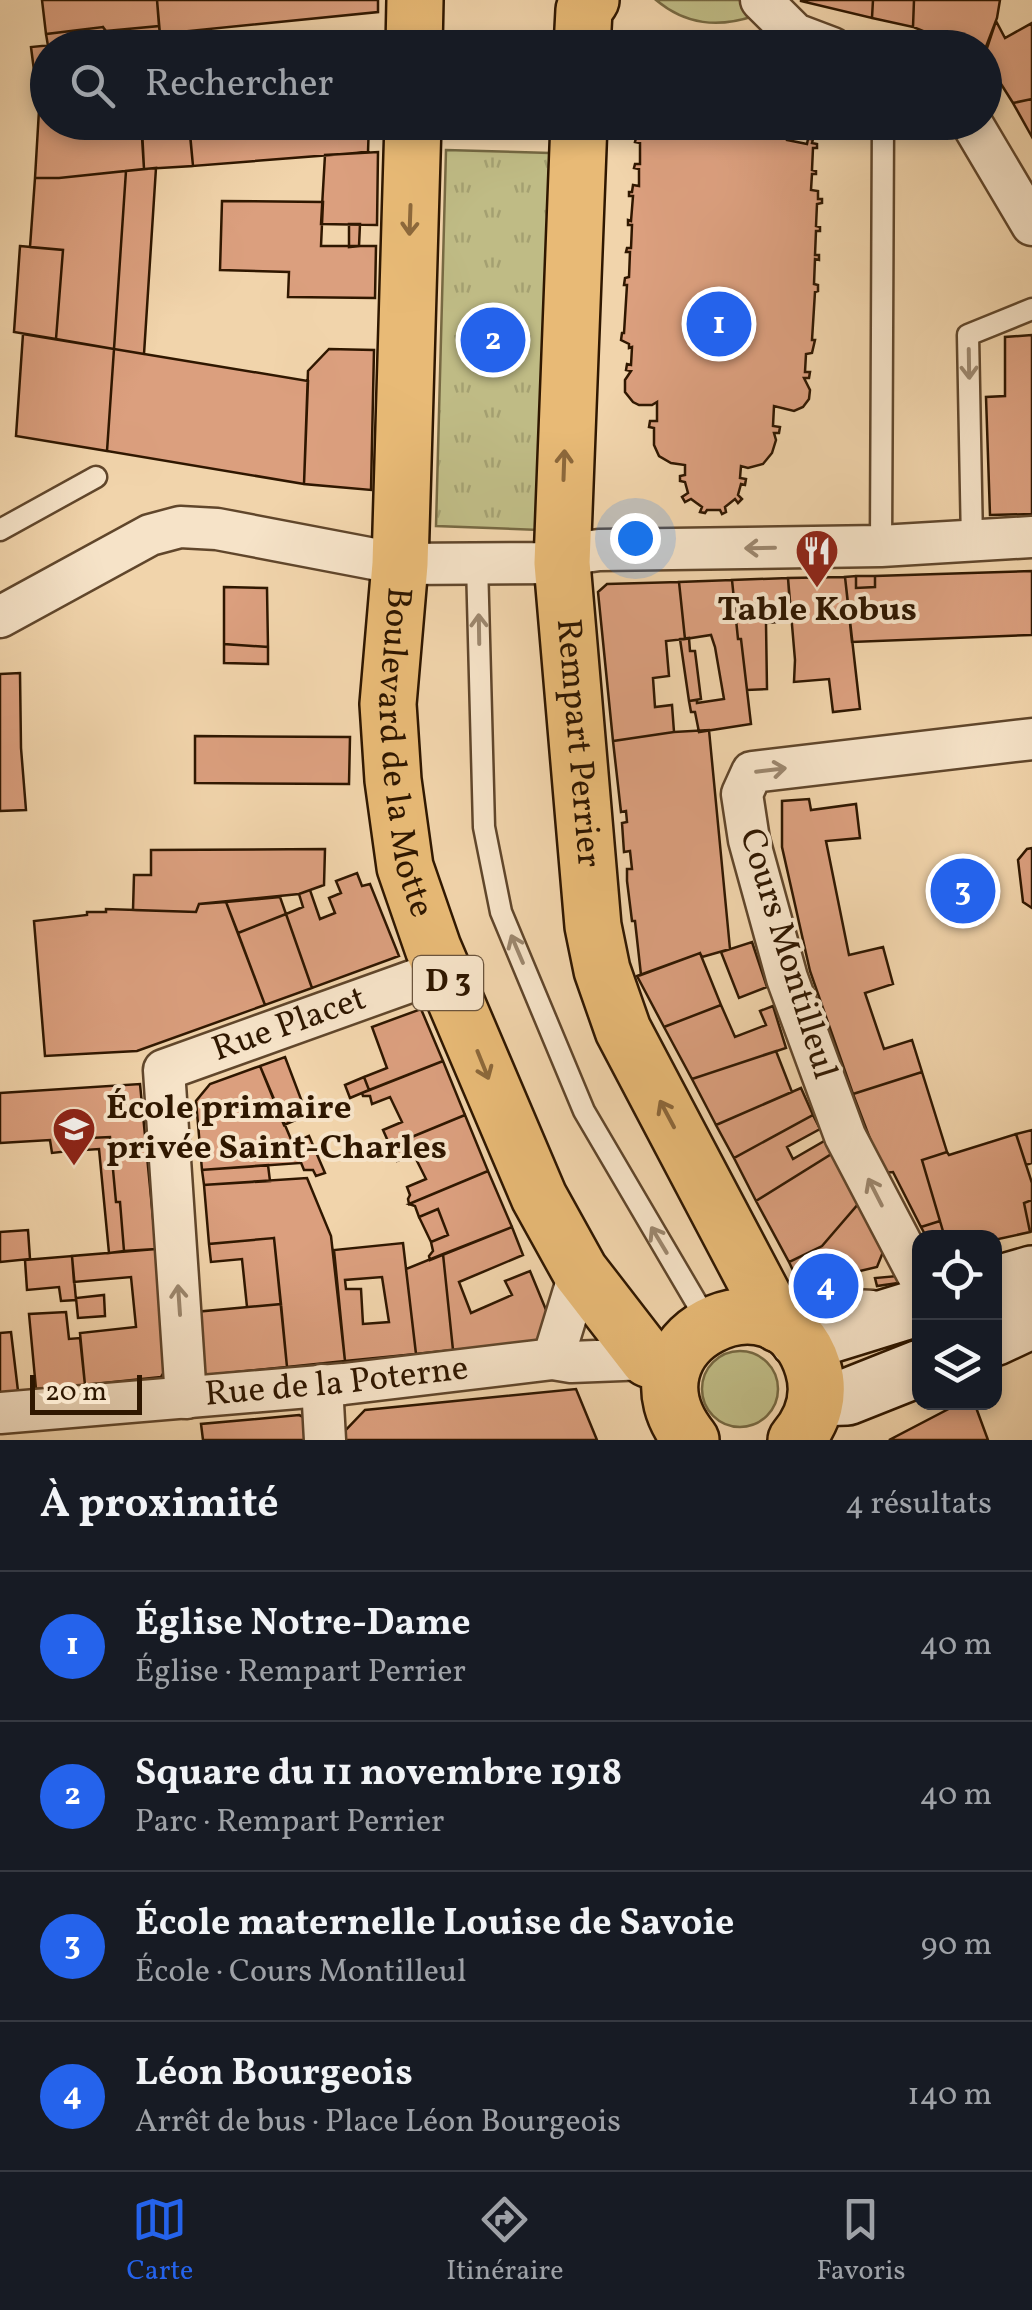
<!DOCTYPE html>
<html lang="fr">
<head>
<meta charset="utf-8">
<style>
	:root { --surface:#171b24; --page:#242831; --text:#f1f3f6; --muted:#9ea1a6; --line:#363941; --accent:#2563eb }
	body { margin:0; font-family:Vollkorn,serif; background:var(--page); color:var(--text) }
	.controls { position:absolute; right:30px; bottom:30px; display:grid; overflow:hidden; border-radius:20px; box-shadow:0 5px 15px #0003 }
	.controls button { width:90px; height:90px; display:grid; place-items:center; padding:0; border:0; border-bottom:2px solid var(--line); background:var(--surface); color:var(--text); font:50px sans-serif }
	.scale { position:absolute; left:30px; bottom:25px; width:112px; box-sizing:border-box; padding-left:10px; border:5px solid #2f1700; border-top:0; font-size:28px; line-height:35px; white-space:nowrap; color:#2f1700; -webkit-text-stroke:8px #f6e3c8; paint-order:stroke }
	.you { position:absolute; left:635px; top:538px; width:35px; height:35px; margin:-25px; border:8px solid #fff; border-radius:50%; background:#1a73e8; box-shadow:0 0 0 15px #1a73e833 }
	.badge { display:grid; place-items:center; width:65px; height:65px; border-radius:50%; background:var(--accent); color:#fff; font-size:32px; font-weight:700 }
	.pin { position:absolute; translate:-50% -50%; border:5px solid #fff; box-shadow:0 2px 10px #0006 }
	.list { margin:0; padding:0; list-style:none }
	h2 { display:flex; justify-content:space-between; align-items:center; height:130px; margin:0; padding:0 40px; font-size:42px }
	h2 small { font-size:32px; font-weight:400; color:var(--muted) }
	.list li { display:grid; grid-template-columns:65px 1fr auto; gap:30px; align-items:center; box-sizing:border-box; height:150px; padding:0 40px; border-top:2px solid var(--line) }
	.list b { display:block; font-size:38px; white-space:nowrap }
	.list p { margin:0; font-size:32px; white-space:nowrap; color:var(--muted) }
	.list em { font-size:32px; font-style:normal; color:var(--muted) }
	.icon { flex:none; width:55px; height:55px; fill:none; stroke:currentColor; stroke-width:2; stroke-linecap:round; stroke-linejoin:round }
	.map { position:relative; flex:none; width:1032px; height:1440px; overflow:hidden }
	.search { position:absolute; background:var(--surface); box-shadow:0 5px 15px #0003; left:30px; right:30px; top:30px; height:110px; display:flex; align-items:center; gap:25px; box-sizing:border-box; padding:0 35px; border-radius:55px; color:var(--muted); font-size:38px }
	.sheet { height:730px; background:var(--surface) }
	nav { display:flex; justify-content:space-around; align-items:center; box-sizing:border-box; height:140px; border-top:2px solid var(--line); background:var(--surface); font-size:28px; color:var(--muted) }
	nav a { display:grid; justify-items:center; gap:5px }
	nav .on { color:var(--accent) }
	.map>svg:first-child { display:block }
	.green { fill:#bfbb85; stroke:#776942; stroke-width:2.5 }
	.park { fill:url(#park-tufts); stroke:#776942; stroke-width:2.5 }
	.building { fill:#db9f7e; stroke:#2f1700; stroke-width:2.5; fill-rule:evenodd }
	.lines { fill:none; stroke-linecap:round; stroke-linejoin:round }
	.service-casing { stroke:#60462b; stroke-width:25 }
	.minor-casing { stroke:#60462b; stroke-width:45 }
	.secondary-casing { stroke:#2f1700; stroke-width:60 }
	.primary-casing { stroke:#2f1700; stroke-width:60 }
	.service { stroke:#f6e3c8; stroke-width:20 }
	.minor { stroke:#f6e3c8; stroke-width:40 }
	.secondary { stroke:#f6e3c8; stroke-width:55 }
	.primary { stroke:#e8ba76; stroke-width:55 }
	.oneway { stroke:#8c683b }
	.oneway2 { stroke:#9c876e }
	.labels { text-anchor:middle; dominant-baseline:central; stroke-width:8; stroke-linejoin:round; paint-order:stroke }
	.shield { fill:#f6e3c8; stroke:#6b543c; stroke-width:2.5 }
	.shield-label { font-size:32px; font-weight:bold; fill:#2f1700 }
	.poi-label { font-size:35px; font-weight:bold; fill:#2f1700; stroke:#f6e3c8 }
	.street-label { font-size:35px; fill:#2f1700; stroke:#f6e3c8 }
</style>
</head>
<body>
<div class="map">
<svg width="1032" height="1440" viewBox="0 0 1032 1440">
	<defs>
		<pattern id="park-tufts" width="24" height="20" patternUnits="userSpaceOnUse" patternTransform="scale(2.5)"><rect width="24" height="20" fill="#bfbb85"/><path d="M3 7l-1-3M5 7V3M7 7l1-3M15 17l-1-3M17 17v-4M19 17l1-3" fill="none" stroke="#a4a071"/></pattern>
	</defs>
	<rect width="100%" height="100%" fill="#f1d4ab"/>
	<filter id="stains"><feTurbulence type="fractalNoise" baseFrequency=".002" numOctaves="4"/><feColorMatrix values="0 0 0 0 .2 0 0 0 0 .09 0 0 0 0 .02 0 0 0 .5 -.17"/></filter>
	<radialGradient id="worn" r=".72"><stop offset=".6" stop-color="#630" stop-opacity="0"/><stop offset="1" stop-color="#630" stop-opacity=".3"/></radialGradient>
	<path class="green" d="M656 0H742L754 16C718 28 686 25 656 0Z
		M702 1389a38 38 0 1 1 76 0a38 38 0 1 1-76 0Z"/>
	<path class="park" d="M446 150 550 153 539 530 436 526Z"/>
	<path class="building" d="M42 0H157L159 26 106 31 103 27 46 34Z
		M157 0H378V12L160 34Z
		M801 0H873L872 18 801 1Z
		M873 0H914L913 27 872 18Z
		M914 0H1000L997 18 984 52V48H965L913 27Z
		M996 21 1005 38 1032 23V99L1013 103 984 57Z
		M159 26 160 34 111 39 106 31Z
		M103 27 111 39 48 46 46 34Z
		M111 39 117 48H48V122H141L144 169 59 178H35L39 110 31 47Z
		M1032 99V137L1013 103Z
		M189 122H369L368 152 193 166Z
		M670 122H788L787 140 807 144 808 139H813L812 143 817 144V148H813L812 170 816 171V174H812L811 190 818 191V199H822V203L817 204 816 226 820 227V231H816L815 255H819V260L815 259 814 284 818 285V291L815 292 812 340H815L812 353 806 354 805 372H810L809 378H804L810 390 809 399 803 407 794 411 774 406 773 426 780 427 779 433H774L776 440 772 453 763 464 748 468 741 466 740 478 746 479 745 485 741 484 738 495 742 499 738 503 735 499 725 507 726 512 722 514 720 510H707L705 513 700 512 702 507 691 499 685 502 682 497 688 493 685 482 680 481V476L685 475V465L671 463 659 456 654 445V428L649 427 650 421H657V402L652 405H639L633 402 625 392V380L631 371 626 370 627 364 631 365 632 347 629 348V344L621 340 622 333H624L627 285H624L625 278 629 277 630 252H626L627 248H631L632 225H628V220L631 221 633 196H629V192H632L633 185 639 186V169L634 168 635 164H640V143L635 142 636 138H640L641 134H647V138L669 136Z
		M189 125 193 166 144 169 142 129Z
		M378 152 377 225 321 224 325 155Z
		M156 168 144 354 114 349 126 171Z
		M126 171 114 349 56 339 63 250 30 247 35 178H59Z
		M222 201 323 202 321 246H376L375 298 288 297 289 272 220 270Z
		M349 224H360L359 246 349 247Z
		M20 246 63 250 56 339 14 332Z
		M23 334 114 349 107 451 16 436Z
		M1032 335V514L990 515 986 397 1005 396V337Z
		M114 349 308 381 304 484 107 451Z
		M329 349 374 350 371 490 304 484 308 371Z
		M1032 571V635L852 642 845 577 856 576V588L875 587V576Z
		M856 576H875V587L856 588Z
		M845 577 860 709 833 712 829 679 794 682 795 660 788 578Z
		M788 578 791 621 766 623 767 689 747 690 741 639H738L732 580Z
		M732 580 738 639H741L751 724 699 732 695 712H691L689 701 697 700V703L724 699 715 647 711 635 685 639 679 582Z
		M679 582 685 639 666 641 669 676 653 678 655 707 672 705 674 732 613 741 598 592 607 584Z
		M224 587 267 588 268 647 224 644Z
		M689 638 690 651H695L701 699 689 701 680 639Z
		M224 644 268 647V664L224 663Z
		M20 673 21 748 26 810 0 811V674Z
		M709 730 730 949 702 957 700 953 641 975 635 921H632L627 881V869H632L630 851 624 852 622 823 627 822 626 811 621 812 613 741 674 732Z
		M195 736 350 737 349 784 195 783Z
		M809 799 811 810 856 804 860 838 826 841 849 955 883 947 893 984 865 993 884 1049 912 1040 922 1072 853 1094 810 971 782 847V801Z
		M1032 848V908L1023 902 1018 860 1027 849Z
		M325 849 324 885 299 894 199 904 196 912 133 910 134 875H151V850Z
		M357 873 362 886 370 884 399 956 312 988 286 914 303 907 299 894 310 890 320 919 335 913 329 898 341 893 336 881Z
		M280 897 286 914 238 933 226 902Z
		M226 902 265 1005 137 1051 45 1056 34 921 87 915V912H106V909L196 912 199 904Z
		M286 914 312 988 265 1005 238 933Z
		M752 942 767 987 739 998 721 952Z
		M700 953 721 1005 664 1027 637 976Z
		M721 1005 735 1037 766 1025 760 1011 773 1006 786 1048 692 1079 664 1027Z
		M421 1009 443 1061 369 1090 364 1077 387 1068 372 1027Z
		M776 1051 792 1092 716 1125 692 1079Z
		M285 1057 307 1115 284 1125 260 1066Z
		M443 1061 465 1115 385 1148 387 1139 383 1130 402 1122 390 1097 372 1104 370 1096H363L362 1093Z
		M260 1066 301 1163 202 1170 196 1101 210 1084Z
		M922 1072 947 1152 922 1160 940 1221 921 1227 893 1172 883 1173 853 1094Z
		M364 1077 369 1090 350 1098 345 1085Z
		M140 1084 156 1249 124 1251 120 1202H116L110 1137 68 1139 70 1151 52 1153 50 1140 0 1143V1093Z
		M801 1088 813 1115 734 1158 716 1125Z
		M465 1115 488 1171 409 1204 408 1199 410 1195 407 1187 426 1179 414 1155 397 1161 393 1151 385 1148Z
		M813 1115 820 1129 787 1147 793 1159 826 1140 833 1153 756 1201 734 1158Z
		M1032 1130V1163L1026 1165 1016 1134Z
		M1016 1134 1032 1183V1200L1024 1203 1030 1232 994 1240V1238H945L922 1160 947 1152 949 1155Z
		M309 1136 325 1173 316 1176 313 1170H304L293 1143Z
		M110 1137 116 1202H120L124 1251 109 1253 99 1149 70 1151 68 1139Z
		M833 1153 859 1203 822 1246 789 1262 756 1201Z
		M268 1165 270 1181 204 1185 202 1170Z
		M488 1171 512 1227 430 1260 429 1256 433 1251 431 1242 448 1235 438 1209 419 1217 415 1206 409 1204Z
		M307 1178 331 1236 345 1361 287 1367 274 1238 209 1244 204 1185Z
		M1032 1200V1231L1030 1232 1024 1203Z
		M859 1203 883 1252 877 1267 800 1285 789 1262 822 1246Z
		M438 1209 448 1235 431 1242 419 1217Z
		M940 1221 945 1238H927L921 1227Z
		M512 1227 523 1255 459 1282 471 1313 512 1295 505 1281 530 1271 551 1322 542 1342 453 1350 443 1254Z
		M28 1230 30 1259 0 1262V1232Z
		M274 1238 281 1304 247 1307 242 1259 211 1262 209 1244Z
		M403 1243 416 1354 345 1361 334 1250ZM382 1277 389 1322 363 1324 361 1289H346L345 1280Z
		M156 1249 166 1369 161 1377 85 1385 80 1333 136 1327 131 1277 74 1282 72 1256Z
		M443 1254 453 1350 416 1354 406 1269Z
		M72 1256 76 1300 61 1301 59 1287 27 1290 25 1260Z
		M897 1276 898 1283 877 1286 875 1278Z
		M104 1295 105 1316 78 1318 76 1298Z
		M281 1304 287 1367 207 1375 199 1369 195 1312Z
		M66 1312 69 1339 80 1338 85 1385 36 1389 29 1314Z
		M11 1332 18 1391 0 1393V1333Z
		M576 1389 597 1440H344L343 1433 365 1410Z
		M962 1402H974L988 1440H889Z
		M299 1415 310 1420V1440H203L201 1424Z"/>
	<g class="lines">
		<defs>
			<path id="service" d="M0 530 96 477
				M972 542 968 335 1032 309
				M881 546 883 122
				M477 563 484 827 501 912 584 1111 709 1324
				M782 1321C809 1300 839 1299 873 1301"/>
			<g id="minor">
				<path d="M761 0 795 34 832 48"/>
				<path d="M971 122 1032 225"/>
				<path d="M0 617 150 535 180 527 217 529 400 564 562 563 585 552 599 550 881 546 1032 537"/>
				<path d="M920 1279 845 1136 787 978 749 840 742 794 752 772 1032 739"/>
				<path d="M553 1359 580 1271"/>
				<path d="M322 1385 325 1440"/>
				<path id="s1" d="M186 1398 164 1070 443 970"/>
				<path id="s2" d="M0 1413 344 1384 553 1359 571 1362 648 1359"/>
			</g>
			<path id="secondary" d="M994 1285 1032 1274
				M994 1338 1032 1320
				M798 1340 823 1337 920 1307
				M816 1398 847 1397 920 1368"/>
			<g id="primary">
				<path d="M414 48 415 0"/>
				<path d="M582 48 584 10 591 0"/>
				<path id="s3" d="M413 122 400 564 388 704 393 780 405 867 433 948 539 1197 580 1271 648 1359 672 1368"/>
				<path id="s4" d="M579 122 562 563 593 926 602 970 623 1030 778 1324"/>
				<path d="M691 1440C611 1341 780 1259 813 1368 821 1394 814 1419 796 1440"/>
			</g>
		</defs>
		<use href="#service" class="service-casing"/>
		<use href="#minor" class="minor-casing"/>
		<use href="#secondary" class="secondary-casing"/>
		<use href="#primary" class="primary-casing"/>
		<use href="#service" class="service"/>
		<use href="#minor" class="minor"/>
		<use href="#secondary" class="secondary"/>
		<use href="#primary" class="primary"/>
	</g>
	<defs><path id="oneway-shaft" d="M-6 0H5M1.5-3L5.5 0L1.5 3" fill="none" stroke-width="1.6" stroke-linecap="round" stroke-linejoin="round" transform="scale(2.5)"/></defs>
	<g class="oneway">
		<use href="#oneway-shaft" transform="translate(410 220) rotate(92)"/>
		<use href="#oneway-shaft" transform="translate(564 465) rotate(-88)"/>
		<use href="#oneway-shaft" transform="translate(483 1065) rotate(68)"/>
		<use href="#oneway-shaft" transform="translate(667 1114) rotate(-118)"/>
	</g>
	<g class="oneway2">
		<use href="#oneway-shaft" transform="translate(969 364) rotate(89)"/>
		<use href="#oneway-shaft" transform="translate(760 548) rotate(179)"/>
		<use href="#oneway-shaft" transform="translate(479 629) rotate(-91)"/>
		<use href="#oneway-shaft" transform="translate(771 770) rotate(-7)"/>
		<use href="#oneway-shaft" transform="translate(517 949) rotate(-113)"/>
		<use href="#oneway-shaft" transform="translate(875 1192) rotate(-117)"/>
		<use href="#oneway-shaft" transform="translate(659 1240) rotate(-121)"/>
		<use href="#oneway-shaft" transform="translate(179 1300) rotate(-94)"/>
	</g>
	<defs>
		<symbol id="restaurant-pin" viewBox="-11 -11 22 30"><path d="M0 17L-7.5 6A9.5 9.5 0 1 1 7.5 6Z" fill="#8f2418" stroke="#f6e3c8"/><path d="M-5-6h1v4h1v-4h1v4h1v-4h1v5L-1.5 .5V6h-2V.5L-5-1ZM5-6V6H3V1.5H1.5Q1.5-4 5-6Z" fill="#fff"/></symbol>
		<symbol id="school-pin" viewBox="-11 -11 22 30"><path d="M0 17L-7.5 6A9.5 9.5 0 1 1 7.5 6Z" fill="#8f2418" stroke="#f6e3c8"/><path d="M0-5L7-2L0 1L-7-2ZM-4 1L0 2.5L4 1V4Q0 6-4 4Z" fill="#fff"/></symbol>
	</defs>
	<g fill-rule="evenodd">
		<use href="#restaurant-pin" x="792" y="526" width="50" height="68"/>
		<use href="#school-pin" x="49" y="1104" width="50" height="68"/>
	</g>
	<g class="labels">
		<rect class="shield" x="413" y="956" width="70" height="54" rx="8"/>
		<g class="shield-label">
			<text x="448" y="983">D 3</text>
		</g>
		<g class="poi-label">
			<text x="817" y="611">Table Kobus</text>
			<text x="106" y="1109" text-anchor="start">École primaire<tspan x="106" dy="40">privée Saint-Charles</tspan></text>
		</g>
		<g class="street-label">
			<text stroke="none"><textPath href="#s4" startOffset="622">Rempart Perrier</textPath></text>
			<text stroke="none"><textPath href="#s3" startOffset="632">Boulevard de la Motte</textPath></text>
			<text transform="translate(787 954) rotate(73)">Cours Montilleul</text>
			<text stroke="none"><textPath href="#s1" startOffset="462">Rue Placet</textPath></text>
			<text stroke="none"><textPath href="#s2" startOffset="338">Rue de la Poterne</textPath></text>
		</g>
	</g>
	<rect width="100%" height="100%" filter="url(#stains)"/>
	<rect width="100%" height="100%" fill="url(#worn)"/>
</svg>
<div class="controls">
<button><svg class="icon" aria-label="locate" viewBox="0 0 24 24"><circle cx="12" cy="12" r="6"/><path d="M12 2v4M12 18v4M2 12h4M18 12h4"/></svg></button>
<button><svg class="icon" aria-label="layers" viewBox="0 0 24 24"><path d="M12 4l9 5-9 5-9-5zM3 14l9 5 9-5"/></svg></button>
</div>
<div class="scale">20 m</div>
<div class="you"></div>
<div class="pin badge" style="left:719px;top:324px">1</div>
<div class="pin badge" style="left:493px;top:340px">2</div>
<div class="pin badge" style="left:963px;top:891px">3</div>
<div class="pin badge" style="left:826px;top:1286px">4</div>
<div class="search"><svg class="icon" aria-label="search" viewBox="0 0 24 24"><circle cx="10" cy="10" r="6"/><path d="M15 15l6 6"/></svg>Rechercher</div>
</div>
<section class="sheet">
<h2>À proximité<small>4 résultats</small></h2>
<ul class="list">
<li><span class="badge">1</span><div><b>Église Notre-Dame</b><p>Église · Rempart Perrier</p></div><em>40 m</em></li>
<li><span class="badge">2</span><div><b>Square du 11 novembre 1918</b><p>Parc · Rempart Perrier</p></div><em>40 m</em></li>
<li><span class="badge">3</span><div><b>École maternelle Louise de Savoie</b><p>École · Cours Montilleul</p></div><em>90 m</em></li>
<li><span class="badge">4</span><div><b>Léon Bourgeois</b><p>Arrêt de bus · Place Léon Bourgeois</p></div><em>140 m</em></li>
</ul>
</section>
<nav>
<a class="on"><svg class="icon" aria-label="map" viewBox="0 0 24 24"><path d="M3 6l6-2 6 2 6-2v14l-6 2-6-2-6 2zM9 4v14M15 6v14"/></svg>Carte</a>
<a><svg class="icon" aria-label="directions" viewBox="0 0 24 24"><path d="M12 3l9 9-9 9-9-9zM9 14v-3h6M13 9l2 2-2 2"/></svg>Itinéraire</a>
<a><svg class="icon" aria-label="saved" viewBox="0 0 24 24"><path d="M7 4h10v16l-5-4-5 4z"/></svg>Favoris</a>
</nav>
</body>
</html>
